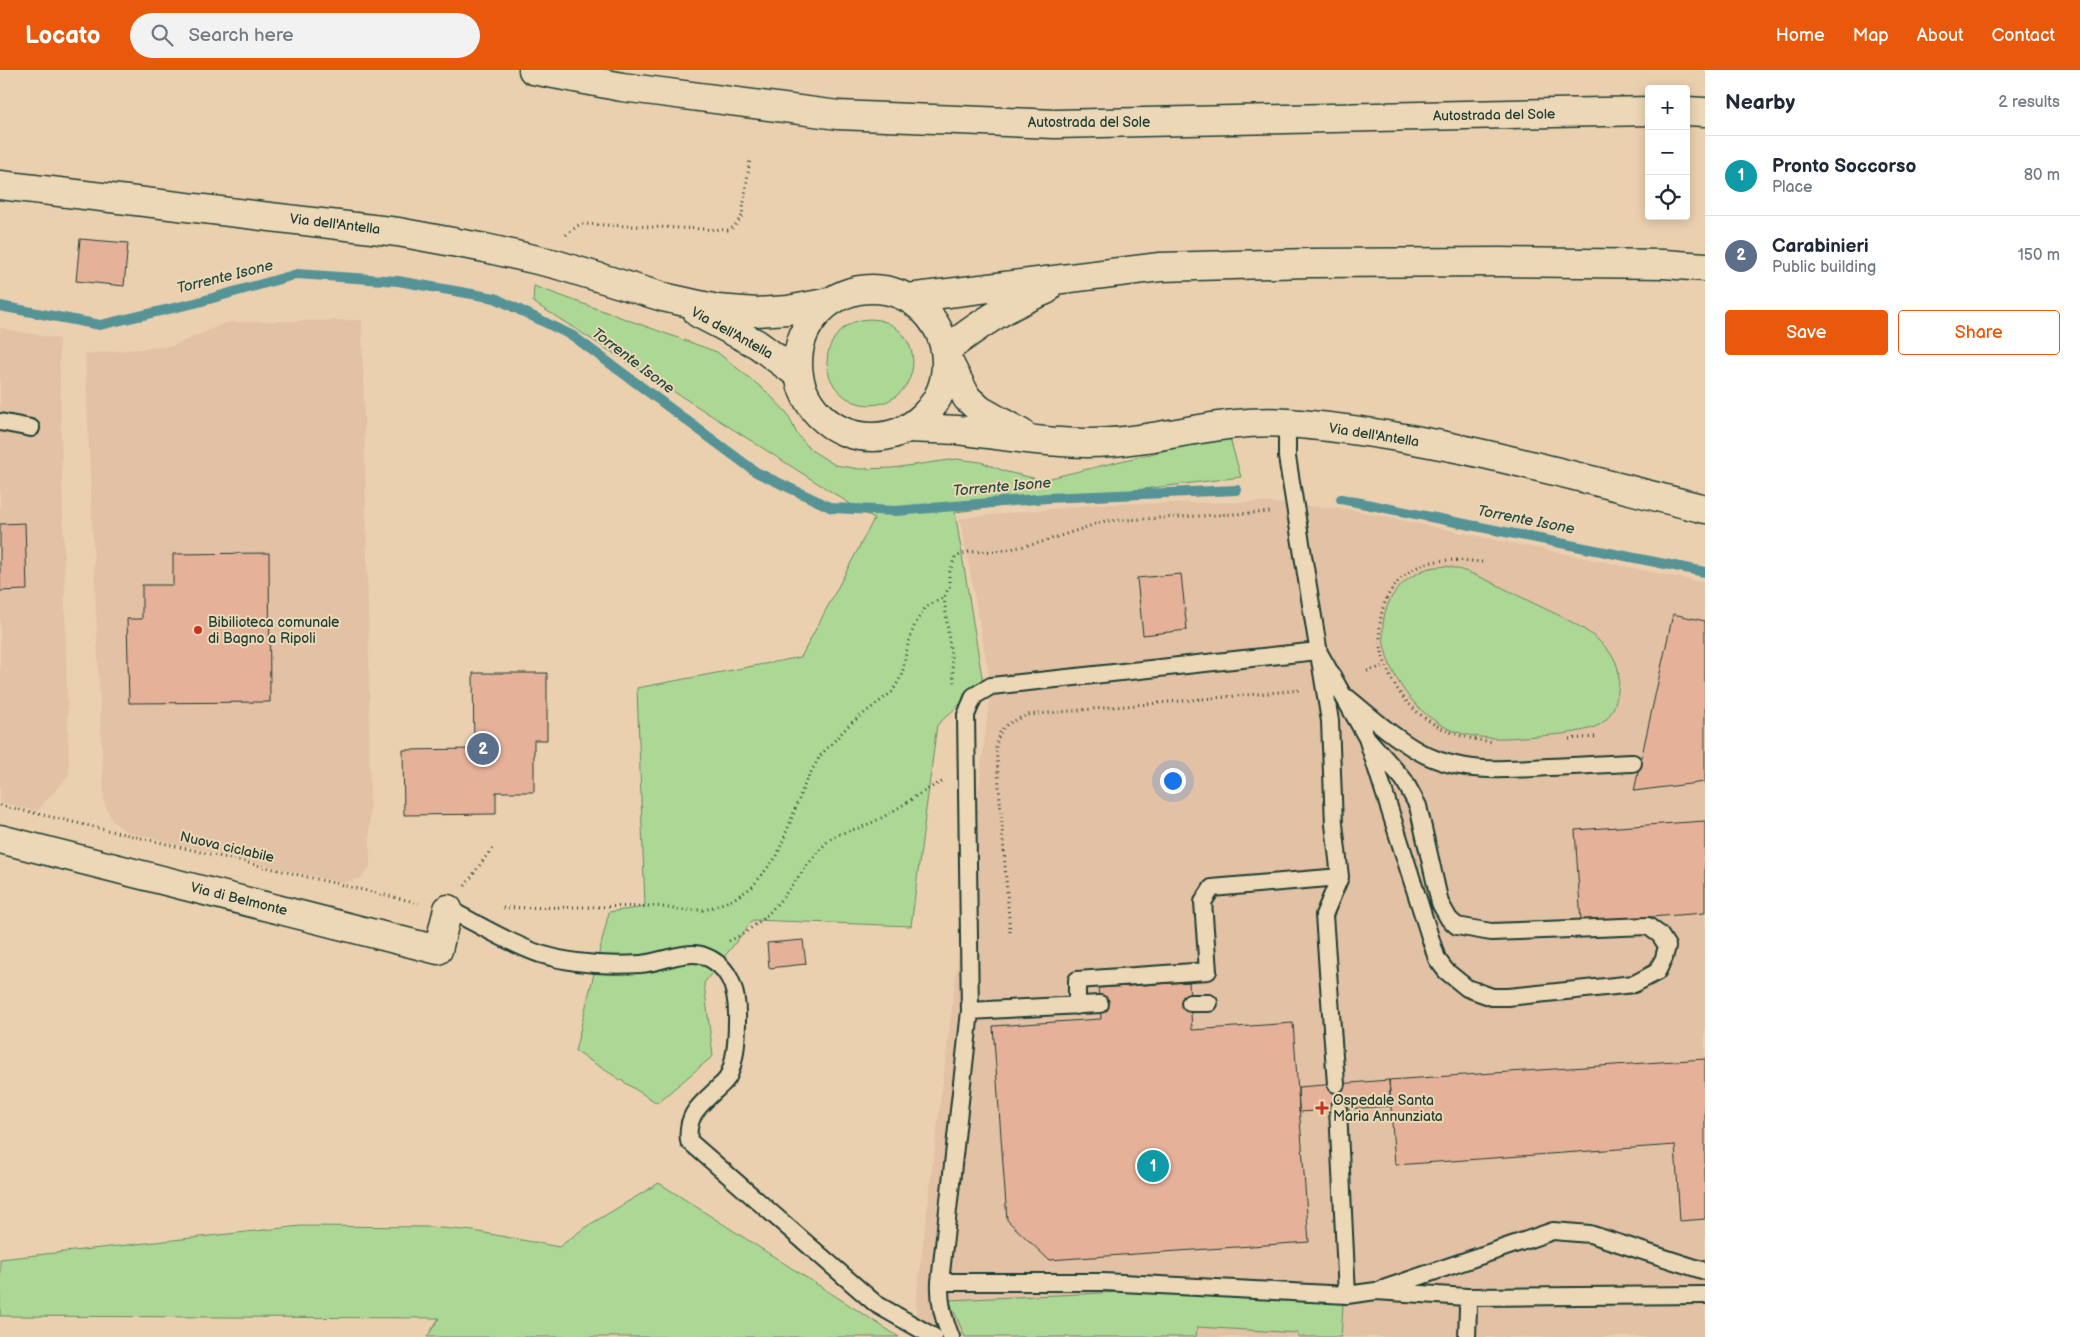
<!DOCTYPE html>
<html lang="en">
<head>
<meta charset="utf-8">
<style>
	:root { --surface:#fff; --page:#f2f2f3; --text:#1f2937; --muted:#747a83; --line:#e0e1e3; --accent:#ea580c }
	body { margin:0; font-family:"Balsamiq Sans",sans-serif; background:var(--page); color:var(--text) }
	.controls { position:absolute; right:15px; top:15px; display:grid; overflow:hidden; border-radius:5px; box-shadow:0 2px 12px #0003 }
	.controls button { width:45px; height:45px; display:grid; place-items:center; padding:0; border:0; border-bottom:1px solid var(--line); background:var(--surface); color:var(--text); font:25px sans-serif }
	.you { position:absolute; left:1172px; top:710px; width:18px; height:18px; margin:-12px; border:4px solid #fff; border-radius:50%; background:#1a73e8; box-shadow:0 0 0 8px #1a73e833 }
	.badge { display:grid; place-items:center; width:32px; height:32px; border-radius:50%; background:var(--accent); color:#fff; font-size:16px; font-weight:700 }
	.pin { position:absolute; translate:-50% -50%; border:2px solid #fff; box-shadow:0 1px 5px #0006 }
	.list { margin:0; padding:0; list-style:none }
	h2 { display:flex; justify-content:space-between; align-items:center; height:65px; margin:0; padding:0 20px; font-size:21px }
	h2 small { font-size:16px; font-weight:400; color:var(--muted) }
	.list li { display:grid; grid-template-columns:32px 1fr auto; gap:15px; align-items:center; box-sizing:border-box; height:80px; padding:0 20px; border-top:1px solid var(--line) }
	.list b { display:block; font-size:19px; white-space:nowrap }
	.list p { margin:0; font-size:16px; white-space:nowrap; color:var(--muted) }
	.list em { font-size:16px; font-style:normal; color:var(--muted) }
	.actions { display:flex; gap:10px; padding:15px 20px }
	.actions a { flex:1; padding:11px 0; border:1px solid var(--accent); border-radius:5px; text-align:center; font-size:18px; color:var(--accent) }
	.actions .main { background:var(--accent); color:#fff }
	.icon { flex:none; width:28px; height:28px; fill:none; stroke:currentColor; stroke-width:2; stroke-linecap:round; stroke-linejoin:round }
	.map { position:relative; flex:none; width:1705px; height:1267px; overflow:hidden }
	header { display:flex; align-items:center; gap:30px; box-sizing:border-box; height:70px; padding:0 25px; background:var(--accent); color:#fff }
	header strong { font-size:24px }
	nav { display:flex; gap:28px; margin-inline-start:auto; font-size:18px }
	.search { width:350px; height:45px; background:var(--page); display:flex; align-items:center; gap:12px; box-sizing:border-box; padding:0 18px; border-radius:28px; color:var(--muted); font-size:19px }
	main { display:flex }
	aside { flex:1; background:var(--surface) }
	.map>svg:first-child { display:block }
	.built { fill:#e2c1a4 }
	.green { fill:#add795; stroke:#668a64 }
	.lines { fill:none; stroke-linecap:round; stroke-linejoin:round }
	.stream { stroke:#579397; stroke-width:10 }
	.building { fill:#e6b199; stroke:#1f3d34 }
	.service-casing { stroke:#1f3d34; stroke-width:20 }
	.minor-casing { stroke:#1f3d34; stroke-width:31 }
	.tertiary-casing { stroke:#1f3d34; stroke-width:31 }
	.motorway-casing { stroke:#1f3d34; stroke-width:31 }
	.path { stroke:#1f3d34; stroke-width:3; stroke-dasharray:1 4; stroke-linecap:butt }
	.service { stroke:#ecd8b6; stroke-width:16 }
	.minor { stroke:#ecd8b6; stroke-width:28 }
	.tertiary { stroke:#ecd8b6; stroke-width:28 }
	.motorway { stroke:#ecd8b6; stroke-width:28 }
	.poi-dot { fill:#c8321e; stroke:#ecd8b6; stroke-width:2 }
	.labels { text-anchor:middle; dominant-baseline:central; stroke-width:4; stroke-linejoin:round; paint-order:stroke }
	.street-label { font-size:14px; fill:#1f3d34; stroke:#ecd8b6 }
	.poi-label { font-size:14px; fill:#1f3d34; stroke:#ecd8b6; text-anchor:start }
	.water-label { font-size:15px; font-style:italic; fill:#284b44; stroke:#ecd8b6 }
</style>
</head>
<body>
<header>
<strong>Locato</strong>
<div class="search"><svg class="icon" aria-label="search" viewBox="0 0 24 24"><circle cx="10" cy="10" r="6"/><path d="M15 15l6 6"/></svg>Search here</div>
<nav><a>Home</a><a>Map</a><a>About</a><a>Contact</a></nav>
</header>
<main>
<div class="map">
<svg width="1705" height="1267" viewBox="0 0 1705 1267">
	<rect width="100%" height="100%" fill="#ebd0b0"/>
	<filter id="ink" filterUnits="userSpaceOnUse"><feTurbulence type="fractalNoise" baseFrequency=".02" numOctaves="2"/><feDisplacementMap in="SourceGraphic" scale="10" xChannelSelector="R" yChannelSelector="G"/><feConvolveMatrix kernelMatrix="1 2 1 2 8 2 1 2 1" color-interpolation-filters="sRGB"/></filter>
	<g filter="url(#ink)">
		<path class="built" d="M362 250 369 582 370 798 360 809 342 813 127 762 112 751 104 732 85 284 172 276 228 252Z
			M0 258 59 269 69 705 37 741 0 732Z
			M1256 432 1347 439 1705 513V1267H917L916 1232 991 616 960 448 1103 434Z"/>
		<path class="green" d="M534 216 717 282 767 322 787 343 797 364 811 380 835 395 860 399 892 398 957 389 981 392 1007 402 1042 410 1229 365 1241 407 955 442 983 613 937 655 911 856 753 850 704 913 713 986 657 1033 575 981 609 842 645 837 637 618 801 587 874 449 533 232Z
			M827 292a43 43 0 1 1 86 0a43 43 0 1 1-86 0Z
			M1446 496C1476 502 1502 518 1529 531 1557 545 1592 558 1611 584 1619 594 1620 607 1618 620 1617 631 1612 646 1602 653 1588 664 1540 666 1521 667 1499 669 1476 669 1454 661 1392 637 1346 535 1424 500 1430 497 1439 497 1446 496Z
			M659 1113 899 1267H427L439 1248 0 1246V1189L301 1156 431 1157 474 1161 559 1177 584 1158Z
			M1123 1222H1198L1343 1234 1341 1267H1298V1263L1197 1257 1196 1267H965L949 1230Z"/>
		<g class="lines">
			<path class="stream" d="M0 236 100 255 195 233 297 204 398 211 495 228 573 266 756 402 832 438 896 441 1047 428 1237 420
				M1341 429 1705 502"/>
		</g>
		<path class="building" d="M80 169 128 173 124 216 76 211Z
			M25 453 27 520 0 521V454Z
			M269 483 270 632 129 633 127 549H142V515H173V484Z
			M1181 504 1187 560 1143 565 1137 508Z
			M1673 544 1705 551V712L1634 721Z
			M473 603H547V670H534V722H496V744L404 745 403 680 474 679Z
			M1705 751V843L1581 852 1575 760Z
			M803 870 806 894 769 898 767 873Z
			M1189 912 1192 960 1293 953 1309 1172 1049 1190 1007 1150 993 956 1101 949 1098 918Z
			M1705 989V1149L1680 1151 1675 1075 1395 1095 1389 1010Z
			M1389 1010 1391 1036 1299 1042 1298 1017Z"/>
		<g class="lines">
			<defs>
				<path id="service" d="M0 352 31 358
					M1287 353V387L1330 651 1334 754 1340 807 1324 845 1336 1014
					M1318 581 1367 668 1437 889 1446 901 1467 918 1492 927H1508L1634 914 1657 902 1664 888 1667 876 1660 865 1648 856 1491 862 1457 856 1449 849 1440 833 1418 736 1404 710 1367 668
					M1348 628C1371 647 1393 667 1418 681 1458 704 1505 700 1549 697 1577 696 1605 694 1633 693
					M448 839C478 854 508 873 540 884 572 894 608 896 641 894 658 893 688 879 704 886 732 896 738 925 737 951 737 969 736 990 728 1007 726 1011 722 1014 718 1018 700 1035 686 1044 689 1071L876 1234 934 1267
					M1190 933H1209
					M1100 934 970 941 966 645 974 626 991 616 1318 581
					M1077 936V910L1208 901 1203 832 1212 818 1340 807
					M970 941 940 1212H1103L1347 1225 1376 1221 1467 1227 1705 1225
					M1338 1039 1347 1225
					M940 1212C939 1232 943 1249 951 1267
					M1383 1219 1553 1161 1590 1164 1705 1201
					M1467 1227 1468 1239 1467 1267"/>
				<path id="minor" d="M947 289 967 328 980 340 1021 363
					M909 358C925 359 941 359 957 360 1008 366 1059 376 1111 372 1170 368 1228 348 1288 353 1430 364 1568 405 1705 439
					M0 769 438 880 448 839"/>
				<path id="tertiary" d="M0 115 398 162 485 178 555 194 663 227 717 239 756 242 788 240 830 232
					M798 293a74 74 0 1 1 148 0a74 74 0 1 1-148 0Z
					M908 228 1160 197 1310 193 1501 192 1664 194 1705 197
					M698 243 757 274 799 305
					M946 280C977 256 1008 235 1046 220"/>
				<path id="motorway" d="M533 0 622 17 838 45 1055 54 1649 41
					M1686 41 1705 42"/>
			</defs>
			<use href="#service" class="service-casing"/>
			<use href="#minor" class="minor-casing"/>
			<use href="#tertiary" class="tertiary-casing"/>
			<use href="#motorway" class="motorway-casing"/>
			<path class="path" d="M566 165 580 154 728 160 734 157 742 146 750 89
				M1482 492C1464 490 1440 488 1422 495 1361 522 1373 601 1414 639 1436 660 1464 669 1493 672
				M944 527 954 612
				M1367 601 1385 596
				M1569 669 1595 667
				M0 735 419 833
				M465 816 492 778
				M503 838 657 836 679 840H705L732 830 752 817 777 786 806 711 820 686 850 654 892 622 902 605 907 578 915 554 926 537 944 527 949 517V504L955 487 969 482 1000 481 1039 473 1105 451 1272 442
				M1010 862 996 676C1000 654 1008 654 1027 645L1301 620
				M729 871C778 848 792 809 827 772 837 762 852 761 864 756 893 745 916 723 944 711"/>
			<use href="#service" class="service"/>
			<use href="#minor" class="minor"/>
			<use href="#tertiary" class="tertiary"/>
			<use href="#motorway" class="motorway"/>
		</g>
	</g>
	<g class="poi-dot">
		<circle cx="198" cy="560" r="5"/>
		<path d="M1319.5 1030.5h5v5h5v5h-5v5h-5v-5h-5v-5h5z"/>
	</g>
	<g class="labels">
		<g class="street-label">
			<text transform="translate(1494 45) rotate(-1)">Autostrada del Sole</text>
			<text x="1089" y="52">Autostrada del Sole</text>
			<text transform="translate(335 154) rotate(7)">Via dell'Antella</text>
			<text transform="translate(732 263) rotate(29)">Via dell'Antella</text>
			<text transform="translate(1374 365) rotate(9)">Via dell'Antella</text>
			<text transform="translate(227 777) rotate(13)">Nuova ciclabile</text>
			<text transform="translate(239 829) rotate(14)">Via di Belmonte</text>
		</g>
		<g class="poi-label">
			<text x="208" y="552">Bibilioteca comunale<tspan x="208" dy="16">di Bagno a Ripoli</tspan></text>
			<text x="1333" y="1030">Ospedale Santa<tspan x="1333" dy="16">Maria Annunziata</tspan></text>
		</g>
		<g class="water-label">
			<text transform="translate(225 207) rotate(-14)">Torrente Isone</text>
			<text transform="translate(633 291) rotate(37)">Torrente Isone</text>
			<text transform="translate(1002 417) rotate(-5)">Torrente Isone</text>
			<text transform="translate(1526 450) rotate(11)">Torrente Isone</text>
		</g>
	</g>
</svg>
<div class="controls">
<button>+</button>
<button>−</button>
<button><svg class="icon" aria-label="locate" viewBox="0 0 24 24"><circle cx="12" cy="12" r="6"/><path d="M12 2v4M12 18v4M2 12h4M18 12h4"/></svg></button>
</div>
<div class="you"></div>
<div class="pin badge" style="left:1153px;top:1096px;background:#0f9aa8">1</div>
<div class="pin badge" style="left:483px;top:679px;background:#5c6f8a">2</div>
</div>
<aside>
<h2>Nearby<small>2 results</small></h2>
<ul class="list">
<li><span class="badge" style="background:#0f9aa8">1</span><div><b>Pronto Soccorso</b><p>Place</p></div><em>80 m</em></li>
<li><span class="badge" style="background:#5c6f8a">2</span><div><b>Carabinieri</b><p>Public building</p></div><em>150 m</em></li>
</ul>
<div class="actions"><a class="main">Save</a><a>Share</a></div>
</aside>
</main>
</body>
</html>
